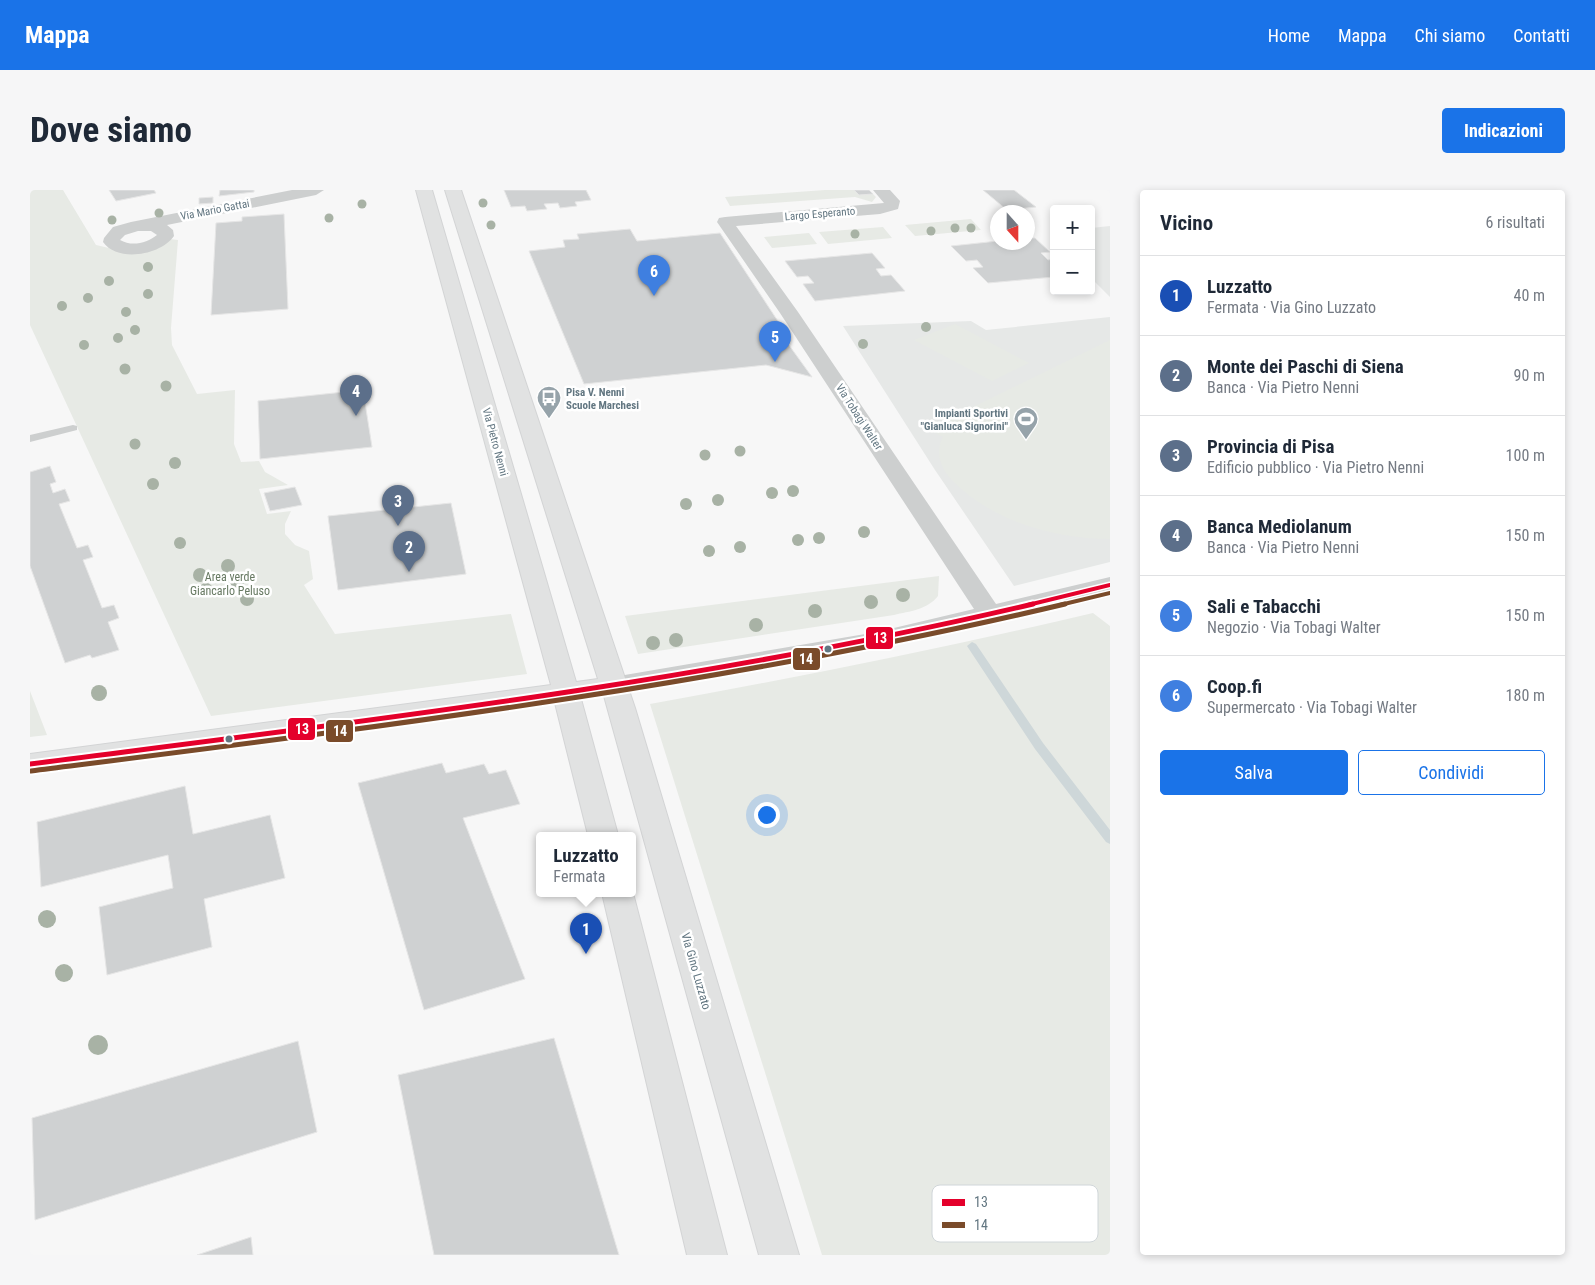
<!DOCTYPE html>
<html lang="it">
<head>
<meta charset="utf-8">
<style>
	:root { --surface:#fff; --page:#f6f6f7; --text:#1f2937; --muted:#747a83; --line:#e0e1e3; --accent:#1a73e8 }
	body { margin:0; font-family:"Roboto Condensed",sans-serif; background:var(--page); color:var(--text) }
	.controls { position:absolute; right:15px; top:15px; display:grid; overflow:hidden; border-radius:5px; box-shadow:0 2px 8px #0003 }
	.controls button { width:45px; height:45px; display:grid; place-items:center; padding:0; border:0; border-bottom:1px solid var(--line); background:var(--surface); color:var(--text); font:25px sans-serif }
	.compass { position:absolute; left:960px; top:15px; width:45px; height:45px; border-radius:50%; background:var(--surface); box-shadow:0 2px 8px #0003; rotate:159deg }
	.you { position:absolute; left:736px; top:624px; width:18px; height:18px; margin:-12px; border:4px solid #fff; border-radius:50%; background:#1a73e8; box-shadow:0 0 0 8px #1a73e833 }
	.badge { display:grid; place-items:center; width:32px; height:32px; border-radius:50%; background:var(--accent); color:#fff; font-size:16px; font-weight:700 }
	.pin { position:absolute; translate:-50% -41px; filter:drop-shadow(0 1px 2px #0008) }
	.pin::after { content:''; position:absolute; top:26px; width:18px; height:15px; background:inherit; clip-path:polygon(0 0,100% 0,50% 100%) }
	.popup { position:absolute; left:506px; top:642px; width:100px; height:65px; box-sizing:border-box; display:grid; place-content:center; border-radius:5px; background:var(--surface); filter:drop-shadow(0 1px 4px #0005); font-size:16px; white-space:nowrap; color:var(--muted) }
	.popup b { font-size:19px; color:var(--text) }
	.popup::after { content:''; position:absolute; left:50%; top:100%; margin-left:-10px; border:10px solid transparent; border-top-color:var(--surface) }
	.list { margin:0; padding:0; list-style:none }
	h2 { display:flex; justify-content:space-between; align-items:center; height:65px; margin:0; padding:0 20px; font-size:21px }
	h2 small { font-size:16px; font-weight:400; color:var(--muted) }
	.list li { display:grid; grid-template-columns:32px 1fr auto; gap:15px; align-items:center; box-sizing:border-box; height:80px; padding:0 20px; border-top:1px solid var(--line) }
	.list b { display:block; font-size:19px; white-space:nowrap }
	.list p { margin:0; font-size:16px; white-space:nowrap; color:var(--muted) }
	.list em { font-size:16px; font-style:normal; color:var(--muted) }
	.actions { display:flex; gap:10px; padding:15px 20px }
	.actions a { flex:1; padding:11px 0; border:1px solid var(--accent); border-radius:5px; text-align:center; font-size:18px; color:var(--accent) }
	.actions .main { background:var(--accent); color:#fff }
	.map { position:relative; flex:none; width:1080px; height:1065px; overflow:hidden; border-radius:5px }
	header { display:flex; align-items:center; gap:30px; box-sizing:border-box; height:70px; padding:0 25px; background:var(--accent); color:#fff }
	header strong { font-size:24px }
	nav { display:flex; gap:28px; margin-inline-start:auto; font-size:18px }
	.intro { display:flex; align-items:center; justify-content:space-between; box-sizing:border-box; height:120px; padding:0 30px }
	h1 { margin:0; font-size:35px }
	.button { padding:12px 22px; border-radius:5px; background:var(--accent); color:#fff; font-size:18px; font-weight:700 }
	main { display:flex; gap:30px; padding:0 30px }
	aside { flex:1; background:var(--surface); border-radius:5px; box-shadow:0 2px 8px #0003 }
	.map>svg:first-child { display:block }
	.built { fill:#e6e8e7 }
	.green { fill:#e7eae5 }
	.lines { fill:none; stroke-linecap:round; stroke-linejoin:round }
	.stream { fill:#ced7d9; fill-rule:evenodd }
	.building { fill:#cfd1d2; stroke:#e6e6e6 }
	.secondary-casing { stroke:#d3d4d5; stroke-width:2 }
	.lane { fill:#cdcfcf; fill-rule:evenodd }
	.street { fill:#cdcfcf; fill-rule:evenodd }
	.secondary { fill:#e1e2e2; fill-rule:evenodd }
	.bus-1-far1-casing { stroke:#fff; stroke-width:7 }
	.bus-1-casing { stroke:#fff; stroke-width:9 }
	.bus-2-far1-casing { stroke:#fff; stroke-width:7 }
	.bus-2-casing { stroke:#fff; stroke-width:9 }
	.bus-1-far1 { stroke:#e4002b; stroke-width:4 }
	.bus-1 { stroke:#e4002b; stroke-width:5 }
	.bus-2-far1 { stroke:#7a4b2a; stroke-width:4 }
	.bus-2 { stroke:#7a4b2a; stroke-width:5 }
	.tree { fill:#a8b2a5 }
	.bus-dot { fill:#627681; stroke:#fff; stroke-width:2 }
	.labels { text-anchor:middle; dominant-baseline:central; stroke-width:5; stroke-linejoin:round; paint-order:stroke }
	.far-street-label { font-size:11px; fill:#627681; stroke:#fff }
	.far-poi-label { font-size:11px; font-weight:bold; fill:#627681; stroke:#fff; text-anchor:start }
	.park-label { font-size:12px; fill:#677962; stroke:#fff }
	.street-label { font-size:12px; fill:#627681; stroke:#fff }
	.key { fill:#fff; stroke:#d0d6d9; stroke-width:1 }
	.key-label { font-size:14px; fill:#627681 }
	.line-badge { stroke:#fff; stroke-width:2 }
	.badge-label { font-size:14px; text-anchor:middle; font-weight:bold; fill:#fff }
</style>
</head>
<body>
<header>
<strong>Mappa</strong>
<nav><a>Home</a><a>Mappa</a><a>Chi siamo</a><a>Contatti</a></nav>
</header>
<div class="intro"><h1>Dove siamo</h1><a class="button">Indicazioni</a></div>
<main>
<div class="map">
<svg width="1080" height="1065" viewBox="0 0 1080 1065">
	<rect width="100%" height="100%" fill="#f7f7f7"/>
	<path class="built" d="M1080 36V107L1061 88V38Z
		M1080 127V372L984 396 905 280 813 136 941 131 956 140Z"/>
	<path class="green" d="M0 0H33L66 55 92 61 140 49 148 50 141 138 142 155 167 204 205 200 204 254 211 272 229 271 235 282 258 295 229 299 237 324 261 321 255 334V344L265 355 279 361 283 389 274 395 305 444 481 424 497 484 181 526 0 135Z
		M795 0H839L846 7 842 12 825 7 700 16 695 7Z
		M941 29 951 40 885 46 875 35Z
		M853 37 862 48 798 54 789 42Z
		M779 43 787 54 742 58 734 47Z
		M925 134 999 173 962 191 884 150Z
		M1080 150V349C1024 349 961 331 921 289 910 277 905 262 913 247L898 239Z
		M909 386 908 406C897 420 880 421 864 425L608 464 595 426Z
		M1063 423 1080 436V1065H792L620 514C769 487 916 458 1063 423Z
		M0 501 17 545 0 547Z"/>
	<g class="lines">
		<path class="stream" d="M942 452 946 454 1013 553 1080 640V654L1076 652 1005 559 937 456Z"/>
	</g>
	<path class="building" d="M79 0H124L126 3 86 11Z
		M190 0H224V2L189 6Z
		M474 0H556L561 10 545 12 547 16 530 18 528 13 514 14 517 19 497 21 495 16 481 17Z
		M824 0H839L843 4 829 5Z
		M953 0H984L1006 17 977 20Z
		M183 7V13L169 14V8Z
		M254 24 258 119 181 125 186 33 212 31V27Z
		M600 39 607 51 690 43 761 151H756L782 187 736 175 554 194 499 61 535 57 533 50 549 49 547 44Z
		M998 48H1005L1020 62 1011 63 1018 70 1024 69V87L958 93 943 78 953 77 947 70 936 71 921 56 968 51 998 52Z
		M842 63 855 78 846 79 851 86 861 85 875 101 785 111 773 94 784 93 778 86 767 87 755 71Z
		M333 200 342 257 230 269 228 211Z
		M20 276 26 292 20 294 23 303 35 299 40 311 29 314 47 358 58 355 63 367 53 370 72 418 84 415 89 428 78 432 89 460 62 468 60 465 35 473 0 376V282Z
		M265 297 272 315 240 321 234 303Z
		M421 313 436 384 308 400 298 326Z
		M412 573 416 583 454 574 459 584 476 580 490 614 433 628 495 789 394 820 328 593Z
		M155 596 163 644 240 625 255 688 174 709 182 757 77 785 69 717 143 698 138 665 11 697 7 632Z
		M524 848 589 1065H404L368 885Z
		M268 851 287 942 5 1030 2 928Z
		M221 1047 223 1065H167Z"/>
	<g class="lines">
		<defs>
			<path id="secondary" d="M386 0H402L546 492 568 489 415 0H431L605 518 769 1065H729L574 506 551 509 588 645H558L525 513 0 584V564L521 495Z
				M572 703H603L697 1065H657Z"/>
		</defs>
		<use href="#secondary" class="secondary-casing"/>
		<path class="lane" d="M43 235 47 236V240L0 252V245Z"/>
		<path class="street" d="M262 0H294L286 5 137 35 143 40 144 46C131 65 88 73 73 52L74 48 83 37 101 32ZM108 41H121L127 45C117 53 102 57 90 50L95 45Z
			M843 0H860L870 11 868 19 850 24 706 36 768 122 966 414 1080 387V403L847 458 583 505 574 502 570 496 574 490 583 487 847 442 944 419 750 123 687 32 689 28 695 27 854 13Z"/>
		<use href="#secondary" class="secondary"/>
		<defs>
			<path id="bus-1-far1" d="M998 415 1080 395"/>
			<path id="bus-1" d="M0 574C336 531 673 492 1003 414"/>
			<path id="bus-2-far1" d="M1030 415 1080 403"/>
			<path id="bus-2" d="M1 581C348 537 694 495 1035 414"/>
		</defs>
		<use href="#bus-1-far1" class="bus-1-far1-casing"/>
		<use href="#bus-1" class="bus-1-casing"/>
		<use href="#bus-2-far1" class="bus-2-far1-casing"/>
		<use href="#bus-2" class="bus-2-casing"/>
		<use href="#bus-1-far1" class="bus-1-far1"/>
		<use href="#bus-1" class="bus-1"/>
		<use href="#bus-2-far1" class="bus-2-far1"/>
		<use href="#bus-2" class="bus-2"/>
	</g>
	<g class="tree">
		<circle cx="453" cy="13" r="4.5"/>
		<circle cx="332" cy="14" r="4.5"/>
		<circle cx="129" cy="23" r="4.5"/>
		<circle cx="299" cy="28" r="4.5"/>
		<circle cx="82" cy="30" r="4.5"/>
		<circle cx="461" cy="35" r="4.5"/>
		<circle cx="925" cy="38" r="4.5"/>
		<circle cx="941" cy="38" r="4.5"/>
		<circle cx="901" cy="41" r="4.5"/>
		<circle cx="825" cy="44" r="4.5"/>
		<circle cx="118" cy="77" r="5"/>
		<circle cx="79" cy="91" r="5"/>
		<circle cx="118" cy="104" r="5"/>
		<circle cx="58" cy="108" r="5"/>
		<circle cx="32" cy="116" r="5"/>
		<circle cx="96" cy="122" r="5"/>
		<circle cx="896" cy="137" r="5"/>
		<circle cx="105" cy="140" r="5"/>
		<circle cx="88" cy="148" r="5"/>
		<circle cx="833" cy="154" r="5"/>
		<circle cx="54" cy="155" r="5"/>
		<circle cx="95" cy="179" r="5.5"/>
		<circle cx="136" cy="196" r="5.5"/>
		<circle cx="105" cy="254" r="5.5"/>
		<circle cx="710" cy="261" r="5.5"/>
		<circle cx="675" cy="265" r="5.5"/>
		<circle cx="145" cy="273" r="6"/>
		<circle cx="123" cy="294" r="6"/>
		<circle cx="763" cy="301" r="6"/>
		<circle cx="742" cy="303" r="6"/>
		<circle cx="688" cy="310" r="6"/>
		<circle cx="656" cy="314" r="6"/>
		<circle cx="834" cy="342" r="6"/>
		<circle cx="789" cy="348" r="6"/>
		<circle cx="768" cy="350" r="6"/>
		<circle cx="150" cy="353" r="6"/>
		<circle cx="710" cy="357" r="6"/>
		<circle cx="679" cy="361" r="6"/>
		<circle cx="198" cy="376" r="7"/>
		<circle cx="170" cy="385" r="7"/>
		<circle cx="207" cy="391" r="7"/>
		<circle cx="176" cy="400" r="7"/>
		<circle cx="873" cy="405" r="7"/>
		<circle cx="217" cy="409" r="7"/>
		<circle cx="841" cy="412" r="7"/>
		<circle cx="785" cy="421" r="7"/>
		<circle cx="726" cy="435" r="7"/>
		<circle cx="646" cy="450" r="7"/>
		<circle cx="623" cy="453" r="7"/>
		<circle cx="69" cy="503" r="8"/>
		<circle cx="17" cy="729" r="9"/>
		<circle cx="34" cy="783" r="9"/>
		<circle cx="68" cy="855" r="10"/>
	</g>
	<defs>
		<symbol id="bus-pin" viewBox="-11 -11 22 30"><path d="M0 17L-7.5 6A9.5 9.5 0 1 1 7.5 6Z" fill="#96a3aa" stroke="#fff"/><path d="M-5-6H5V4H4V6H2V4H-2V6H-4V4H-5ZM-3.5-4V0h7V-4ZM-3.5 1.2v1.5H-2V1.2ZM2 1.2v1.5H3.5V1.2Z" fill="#fff"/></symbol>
		<symbol id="stadium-pin" viewBox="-11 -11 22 30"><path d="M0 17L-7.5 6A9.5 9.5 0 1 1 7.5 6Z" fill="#96a3aa" stroke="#fff"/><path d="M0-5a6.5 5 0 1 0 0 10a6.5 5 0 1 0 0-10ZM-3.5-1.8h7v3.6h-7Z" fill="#fff"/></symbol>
	</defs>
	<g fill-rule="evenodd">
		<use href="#bus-pin" x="505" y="194" width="28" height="38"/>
		<use href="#stadium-pin" x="982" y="215" width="28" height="38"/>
	</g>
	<g class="bus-dot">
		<circle cx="798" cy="459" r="4.5"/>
		<circle cx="199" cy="549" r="4.5"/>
	</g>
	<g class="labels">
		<g class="far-street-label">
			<text transform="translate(185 20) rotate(-11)">Via Mario Gattai</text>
			<text transform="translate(790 24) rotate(-5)">Largo Esperanto</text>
			<text transform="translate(829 227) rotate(57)">Via Tobagi Walter</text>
			<text transform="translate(465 252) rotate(75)">Via Pietro Nenni</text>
		</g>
		<g class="far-poi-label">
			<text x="536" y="202">Pisa V. Nenni<tspan x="536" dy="13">Scuole Marchesi</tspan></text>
			<text x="978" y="223" text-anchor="end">Impianti Sportivi<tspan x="978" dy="13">"Gianluca Signorini"</tspan></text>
		</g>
		<g class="park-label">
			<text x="200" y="387">Area verde<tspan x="200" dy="14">Giancarlo Peluso</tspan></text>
		</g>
		<g class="street-label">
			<text transform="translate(666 781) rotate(74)">Via Gino Luzzato</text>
		</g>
	</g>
	<rect x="902" y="995" width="166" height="57" rx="8" class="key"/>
	<rect x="912" y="1009" width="23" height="7" fill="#e4002b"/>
	<rect x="912" y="1032" width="23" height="6" fill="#7a4b2a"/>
	<g class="key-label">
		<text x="944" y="1017">13</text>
		<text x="944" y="1040">14</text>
	</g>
	<g class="line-badge">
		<rect x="835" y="436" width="29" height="24" rx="5" fill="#e4002b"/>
		<rect x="762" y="457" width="29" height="24" rx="5" fill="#7a4b2a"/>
		<rect x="257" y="527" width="29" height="24" rx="5" fill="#e4002b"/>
		<rect x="295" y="529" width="29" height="24" rx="5" fill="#7a4b2a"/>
	</g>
	<g class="badge-label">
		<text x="850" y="453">13</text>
		<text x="776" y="474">14</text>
		<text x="272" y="544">13</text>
		<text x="310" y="546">14</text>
	</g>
</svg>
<div class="controls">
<button>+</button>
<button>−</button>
</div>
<svg class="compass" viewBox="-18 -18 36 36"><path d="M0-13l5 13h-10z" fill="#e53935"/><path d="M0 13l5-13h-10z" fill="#747a83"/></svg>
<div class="you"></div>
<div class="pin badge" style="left:556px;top:764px;background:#1a4fb4">1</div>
<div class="popup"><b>Luzzatto</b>Fermata</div>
<div class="pin badge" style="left:379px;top:382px;background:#5c6f8a">2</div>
<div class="pin badge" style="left:368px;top:336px;background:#5c6f8a">3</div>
<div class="pin badge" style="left:326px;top:226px;background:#5c6f8a">4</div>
<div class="pin badge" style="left:745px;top:172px;background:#3f7fe0">5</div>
<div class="pin badge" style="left:624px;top:106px;background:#3f7fe0">6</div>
</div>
<aside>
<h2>Vicino<small>6 risultati</small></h2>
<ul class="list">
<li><span class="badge" style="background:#1a4fb4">1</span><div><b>Luzzatto</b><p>Fermata · Via Gino Luzzato</p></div><em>40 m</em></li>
<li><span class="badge" style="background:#5c6f8a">2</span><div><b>Monte dei Paschi di Siena</b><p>Banca · Via Pietro Nenni</p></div><em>90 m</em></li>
<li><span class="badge" style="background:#5c6f8a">3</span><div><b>Provincia di Pisa</b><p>Edificio pubblico · Via Pietro Nenni</p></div><em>100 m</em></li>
<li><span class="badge" style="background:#5c6f8a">4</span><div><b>Banca Mediolanum</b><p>Banca · Via Pietro Nenni</p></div><em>150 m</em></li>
<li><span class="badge" style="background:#3f7fe0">5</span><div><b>Sali e Tabacchi</b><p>Negozio · Via Tobagi Walter</p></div><em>150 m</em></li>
<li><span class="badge" style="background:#3f7fe0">6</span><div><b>Coop.fi</b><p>Supermercato · Via Tobagi Walter</p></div><em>180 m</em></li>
</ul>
<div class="actions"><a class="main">Salva</a><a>Condividi</a></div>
</aside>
</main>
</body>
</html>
